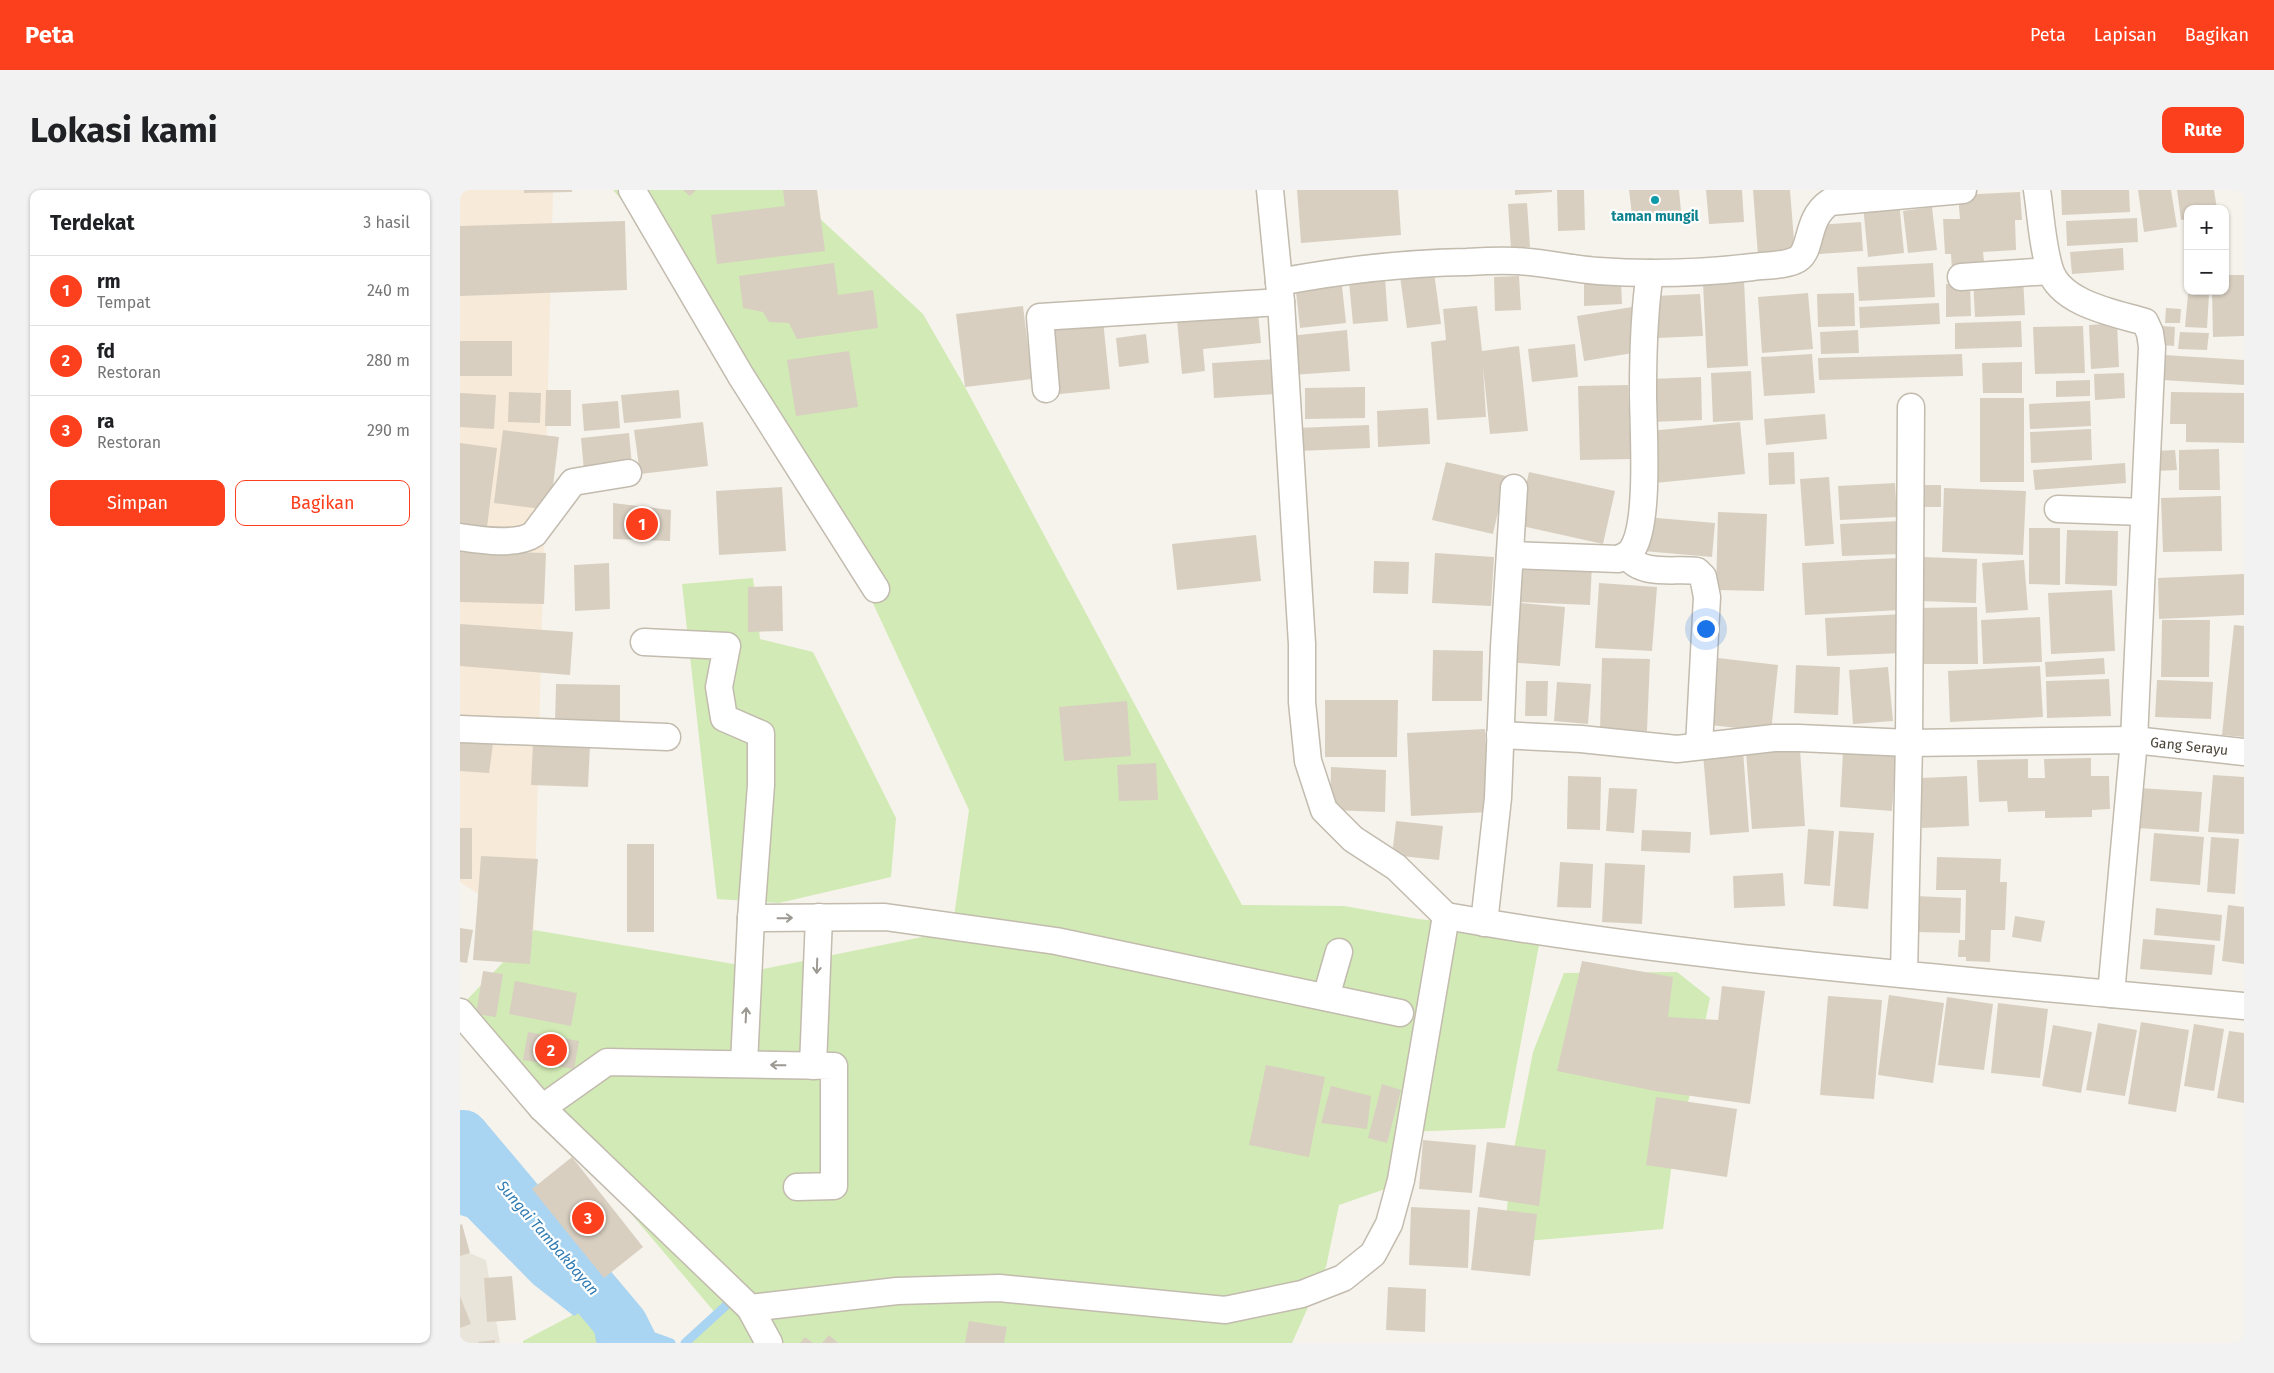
<!DOCTYPE html>
<html lang="id">
<head>
<meta charset="utf-8">
<style>
	:root { --surface:#fff; --page:#f2f2f2; --text:#202124; --muted:#757577; --line:#e0e0e0; --accent:#fc3f1d }
	body { margin:0; font-family:"Fira Sans",sans-serif; background:var(--page); color:var(--text) }
	.controls { position:absolute; right:15px; top:15px; display:grid; overflow:hidden; border-radius:10px; box-shadow:0 1px 4px #0004 }
	.controls button { width:45px; height:45px; display:grid; place-items:center; padding:0; border:0; border-bottom:1px solid var(--line); background:var(--surface); color:var(--text); font:25px sans-serif }
	.you { position:absolute; left:1245px; top:438px; width:18px; height:18px; margin:-12px; border:4px solid #fff; border-radius:50%; background:#1a73e8; box-shadow:0 0 0 8px #1a73e833 }
	.badge { display:grid; place-items:center; width:32px; height:32px; border-radius:50%; background:var(--accent); color:#fff; font-size:16px; font-weight:700 }
	.pin { position:absolute; translate:-50% -50%; border:2px solid #fff; box-shadow:0 1px 5px #0006 }
	.list { margin:0; padding:0; list-style:none }
	h2 { display:flex; justify-content:space-between; align-items:center; height:65px; margin:0; padding:0 20px; font-size:21px }
	h2 small { font-size:16px; font-weight:400; color:var(--muted) }
	.list li { display:grid; grid-template-columns:32px 1fr auto; gap:15px; align-items:center; box-sizing:border-box; height:70px; padding:0 20px; border-top:1px solid var(--line) }
	.list b { display:block; font-size:19px; white-space:nowrap }
	.list p { margin:0; font-size:16px; white-space:nowrap; color:var(--muted) }
	.list em { font-size:16px; font-style:normal; color:var(--muted) }
	.actions { display:flex; gap:10px; padding:15px 20px }
	.actions a { flex:1; padding:11px 0; border:1px solid var(--accent); border-radius:10px; text-align:center; font-size:18px; color:var(--accent) }
	.actions .main { background:var(--accent); color:#fff }
	.map { position:relative; flex:none; width:1784px; height:1153px; overflow:hidden; border-radius:10px }
	header { display:flex; align-items:center; gap:30px; box-sizing:border-box; height:70px; padding:0 25px; background:var(--accent); color:#fff }
	header strong { font-size:24px }
	nav { display:flex; gap:28px; margin-inline-start:auto; font-size:18px }
	.intro { display:flex; align-items:center; justify-content:space-between; box-sizing:border-box; height:120px; padding:0 30px }
	h1 { margin:0; font-size:35px }
	.button { padding:12px 22px; border-radius:10px; background:var(--accent); color:#fff; font-size:18px; font-weight:700 }
	main { display:flex; gap:30px; padding:0 30px }
	aside { flex:1; background:var(--surface); border-radius:10px; box-shadow:0 1px 4px #0004 }
	.map>svg:first-child { display:block }
	.residential { fill:#eae5da }
	.commercial { fill:#f7ead8 }
	.green { fill:#d2eab5 }
	.water { fill:#a9d4f2 }
	.lines { fill:none; stroke-linecap:round; stroke-linejoin:round }
	.stream { stroke:#a9d4f2; stroke-width:9 }
	.river { stroke:#a9d4f2; stroke-width:52 }
	.building { fill:#d8cfc1 }
	.minor-casing { stroke:#c2bbae; stroke-width:29 }
	.minor { stroke:#fff; stroke-width:26 }
	.oneway { stroke:#9c9892 }
	.culture-dot { fill:#0f9aa8; stroke:#fff; stroke-width:2 }
	.labels { text-anchor:middle; dominant-baseline:central; stroke-width:4.5; stroke-linejoin:round; paint-order:stroke }
	.culture-label { font-size:14px; font-weight:bold; fill:#0d838f; stroke:#fff }
	.street-label { font-size:14px; fill:#4b4439; stroke:#fff }
	.water-label { font-size:15px; font-style:italic; fill:#2e7ab2; stroke:#fff }
</style>
</head>
<body>
<header>
<strong>Peta</strong>
<nav><a>Peta</a><a>Lapisan</a><a>Bagikan</a></nav>
</header>
<div class="intro"><h1>Lokasi kami</h1><a class="button">Rute</a></div>
<main>
<aside>
<h2>Terdekat<small>3 hasil</small></h2>
<ul class="list">
<li><span class="badge">1</span><div><b>rm</b><p>Tempat</p></div><em>240 m</em></li>
<li><span class="badge">2</span><div><b>fd</b><p>Restoran</p></div><em>280 m</em></li>
<li><span class="badge">3</span><div><b>ra</b><p>Restoran</p></div><em>290 m</em></li>
</ul>
<div class="actions"><a class="main">Simpan</a><a>Bagikan</a></div>
</aside>
<div class="map">
<svg width="1784" height="1153" viewBox="0 0 1784 1153">
	<rect width="100%" height="100%" fill="#f6f3ec"/>
	<path class="residential" d="M0 1059 26 1070 40 1153H0Z"/>
	<path class="commercial" d="M0 0H93L74 740 0 692Z"/>
	<path class="green" d="M153 0H329L463 124 505 197 782 715 884 716 958 729 1045 738 1081 744 1045 938 946 942 931 997 879 1015 866 1077 832 1153H225L257 1125 0 822V817L74 740 303 779 492 741 509 620 378 338 195 47Z
		M293 388 300 449 353 462 436 628 431 687 319 713 257 709 222 394Z
		M1217 782 1250 808 1230 905 1214 958 1203 1039 1044 1053 1051 974 1073 862 1104 783Z
		M141 1110 162 1135 171 1153H63V1151Z"/>
	<path class="water" d="M0 955 141 1110 114 1126 73 1094 7 1027 0 1025Z"/>
	<g class="lines">
		<path class="stream" d="M119 1111 136 1126 141 1153
			M136 1126 211 1153
			M225 1153 271 1111 278 1110"/>
		<path class="river" d="M0 946H3L162 1135 171 1153"/>
	</g>
	<path class="building" d="M64 0H112V2L64 3Z
		M223 0H236L230 6Z
		M323 0H357L365 61 257 74 251 25 325 16Z
		M837 0H938L941 45 841 53Z
		M1055 0H1092V2L1055 5Z
		M1097 0H1124L1125 40 1098 41Z
		M1169 0H1219L1221 21 1172 25Z
		M1246 0H1282L1284 32 1249 34Z
		M1293 0H1330L1335 63 1298 66Z
		M1601 0H1669L1670 22 1602 25Z
		M1678 0H1711L1717 37 1684 42Z
		M1717 0H1754L1757 19H1728V29L1721 30Z
		M1560 2 1562 30H1555L1556 60 1523 62 1525 80 1492 81 1491 64H1485L1483 29H1500L1498 5Z
		M1439 11 1444 63 1408 67 1403 15Z
		M1067 13 1070 57 1051 59 1048 14Z
		M1472 17 1477 60 1448 63 1443 21Z
		M1677 28 1678 52 1607 56 1606 31Z
		M165 31 167 100 0 106V36Z
		M1401 32 1403 61 1359 64 1357 35Z
		M1663 58 1664 80 1612 84 1610 62Z
		M374 73 378 105 413 100 418 138 337 149 329 133 309 132 303 122 283 118 279 86Z
		M1473 73 1475 107 1399 111 1397 77Z
		M974 82 981 134 947 138 940 86Z
		M1765 85H1784V146L1753 147 1752 101H1765Z
		M1059 86 1061 120 1035 121 1034 87Z
		M881 87 886 133 840 138 835 93Z
		M1563 87 1565 125 1515 127 1513 89Z
		M925 88 928 131 893 134 889 92Z
		M1284 90 1288 176 1247 178 1243 92Z
		M1161 92 1162 114 1124 116V93Z
		M1510 93 1511 126 1486 127V94Z
		M1348 103 1353 159 1302 163 1298 107Z
		M1394 103 1395 136 1358 137 1357 104Z
		M1240 104 1243 146 1197 148 1194 106Z
		M1728 104 1749 105 1747 138 1725 137Z
		M1479 113 1480 134 1400 138 1399 117Z
		M563 116 572 189 505 197 496 124Z
		M1017 116 1022 161 1059 156 1068 241 1030 244 1023 177 1026 227 977 230 971 152 986 150 983 119Z
		M1172 117 1179 162 1124 171 1117 126Z
		M1706 118 1721 119 1720 133H1705Z
		M798 123 801 153 743 159 745 181 722 184 717 130Z
		M643 130 650 199 600 204 594 135Z
		M1561 131 1562 157 1495 159V133Z
		M1657 133 1659 177 1631 179 1629 135Z
		M1623 136 1625 183 1575 184 1573 137Z
		M1702 136 1715 137 1714 156 1701 155Z
		M887 140 890 181 831 185 829 146Z
		M1398 140 1399 163 1361 164 1360 142Z
		M1720 142 1749 143 1747 160 1718 159Z
		M686 144 689 173 659 177 656 148Z
		M0 151H52V186H0Z
		M1115 154 1118 187 1072 192 1068 159Z
		M389 161 398 217 336 226 327 170Z
		M1352 164 1355 203 1304 206 1301 167Z
		M1502 164 1503 186 1359 190 1358 168Z
		M1704 165 1784 170V195L1702 190Z
		M814 169 816 204 754 208 752 173Z
		M1562 172V203H1523L1522 173Z
		M1291 181 1293 230 1253 232 1251 183Z
		M1664 183 1665 208 1635 210 1634 184Z
		M1241 187 1242 230 1191 232 1190 189Z
		M1630 190V206L1596 207V191Z
		M1168 195 1171 269 1120 270 1118 196Z
		M905 197V228L845 229V198Z
		M86 200H111V236H85Z
		M219 200 221 228 164 233 161 205Z
		M49 202 81 203 80 233 48 232Z
		M1711 202 1784 203V253L1726 252V234H1710Z
		M0 203 36 205 34 239 0 237Z
		M1520 208H1564V292H1520Z
		M158 211 160 238 124 241 122 214Z
		M1630 211 1631 236 1570 239 1569 214Z
		M968 218 970 254 918 257 917 221Z
		M1365 224 1367 249 1306 255 1304 229Z
		M243 232 248 276 180 284 174 240Z
		M1280 232 1285 284 1195 293 1190 241Z
		M909 235 910 258 838 261 837 238Z
		M1631 239 1632 270 1571 273 1570 242Z
		M43 240 99 247 90 320 34 313Z
		M169 243 172 277 124 281 121 248Z
		M0 253 37 258 26 345 0 341Z
		M1759 259 1760 300H1719V260Z
		M1715 260 1717 280 1697 281 1696 261Z
		M1334 262 1335 294 1309 295 1308 263Z
		M986 272 1046 286 1033 344 972 330Z
		M1665 273 1666 293 1575 300 1573 280Z
		M1069 282 1155 301 1143 354 1057 335Z
		M1369 287 1374 354 1345 356 1340 289Z
		M1435 293 1437 327 1380 330 1378 296Z
		M1456 295H1481V317H1456Z
		M322 297 326 361 259 365 256 301Z
		M1484 298 1566 301 1563 365 1482 362Z
		M1761 306 1762 361 1703 362 1701 308Z
		M153 313 211 320 210 351 153 349Z
		M1258 322 1307 324 1304 401 1256 400Z
		M1186 327 1255 333 1252 367 1183 361Z
		M1439 331 1441 364 1382 366 1380 334Z
		M1569 338H1600V395L1569 394Z
		M1607 340 1658 341 1657 396 1605 394Z
		M796 345 801 391 717 400 712 354Z
		M0 361 86 363 84 414 0 412Z
		M975 363 1034 367 1031 416 972 413Z
		M1462 367 1517 369 1516 413 1460 411Z
		M1438 368 1441 420 1345 425 1342 373Z
		M1564 370 1568 420 1526 423 1522 373Z
		M914 371 949 372 948 404 913 403Z
		M1060 371 1132 374 1130 415 1058 412Z
		M149 373 150 419 115 421 114 375Z
		M1784 384V425L1699 429 1698 388Z
		M1139 393 1197 397 1192 461 1135 458Z
		M322 396 323 441 288 442V397Z
		M1652 400 1655 461 1591 464 1588 403Z
		M1051 412 1105 417 1100 476 1046 472Z
		M1517 417 1518 474H1456V418Z
		M1444 424 1445 463 1367 466 1365 428Z
		M1580 427 1582 472 1523 474 1521 430Z
		M1702 430H1750L1749 487H1701Z
		M0 434 113 442 110 485 0 476Z
		M1774 435 1784 436V547L1762 545Z
		M973 460 1023 461 1022 511H972Z
		M1142 468 1190 469 1187 541 1140 540Z
		M1258 468 1318 475 1311 542 1251 535Z
		M1644 468 1645 484 1586 487 1585 472Z
		M1336 475 1380 477 1378 525 1334 523Z
		M1580 476 1583 527 1490 532 1488 481Z
		M1428 477 1433 531 1393 534 1389 480Z
		M1649 489 1651 526 1587 528 1586 491Z
		M1697 490 1753 492 1751 529 1695 527Z
		M1066 491H1088L1087 526H1065Z
		M1097 492 1131 494 1128 534 1094 531Z
		M96 494 160 495V534L95 533Z
		M865 510H938L937 567H865Z
		M667 511 671 566 604 571 599 517Z
		M1025 539 1029 622 951 626 947 543Z
		M0 544 34 546 29 583 0 581Z
		M73 553 130 555 128 597 71 595Z
		M1340 559 1345 636 1292 639 1286 562Z
		M1283 560 1289 642 1250 645 1243 564Z
		M1383 562 1436 565 1432 621 1380 617Z
		M1631 568V586H1649L1650 619 1632 620V627L1585 628V621L1548 622 1547 611 1519 612 1517 570 1568 569V588H1585L1584 569Z
		M696 573 698 610 659 611 657 575Z
		M871 577 926 580 925 622 870 620Z
		M1753 585 1784 587V644L1748 642Z
		M1108 586 1141 587 1140 640 1107 639Z
		M1507 586 1509 636 1462 638 1461 588Z
		M1149 598 1177 599 1174 643 1146 641Z
		M1679 598 1742 602 1739 642 1677 638Z
		M936 631 983 636 979 670 932 665Z
		M0 638H12V689H0Z
		M1348 639 1374 641 1370 696 1344 694Z
		M1182 640 1231 642 1230 663 1181 661Z
		M1379 641 1414 643 1408 719 1373 716Z
		M1694 643 1744 647 1740 695 1690 691Z
		M1751 647 1779 649 1775 704 1747 702Z
		M167 654H194V742H167Z
		M21 666 78 669 70 774 13 770Z
		M1477 667 1541 669 1540 692H1547L1545 740H1531L1530 772 1506 771V767H1498L1499 750H1505L1506 700H1476Z
		M1100 672 1133 674 1131 718 1097 717Z
		M1145 673 1185 675 1182 734 1142 732Z
		M1323 683 1325 716 1274 718 1273 686Z
		M1454 706 1501 708 1500 743 1453 742Z
		M1768 715 1784 717V774L1762 771Z
		M1696 718 1762 725 1760 751 1694 745Z
		M1555 726 1585 731 1581 752 1552 747Z
		M0 738 13 740 7 773 0 772Z
		M1683 749 1755 755 1752 785 1680 779Z
		M1122 771 1213 787 1208 827 1258 830 1262 796 1305 801 1290 914 1195 901 1097 881Z
		M23 781 43 784 36 827 16 824Z
		M55 791 117 803 111 836 49 824Z
		M1429 805 1484 813 1473 893 1418 885Z
		M1368 806 1422 810 1414 909 1360 905Z
		M1487 807 1533 814 1524 880 1478 875Z
		M1538 813 1588 819 1580 888 1531 883Z
		M1681 832 1729 840 1716 922 1668 914Z
		M1638 833 1677 840 1665 906 1626 900Z
		M1734 834 1764 839 1754 901 1724 896Z
		M1593 835 1632 842 1621 903 1582 896Z
		M1769 841 1784 843V913L1757 908Z
		M68 842 119 851 114 879 63 870Z
		M806 875 865 887 849 967 789 955Z
		M922 894 941 900 927 953 908 948Z
		M871 896 911 906 907 939 861 933Z
		M1196 907 1277 919 1267 987 1186 975Z
		M963 950 1016 955 1012 1003 959 999Z
		M1027 952 1086 960 1079 1016 1019 1007Z
		M112 967 183 1057 144 1088 72 999Z
		M951 1017 1010 1020 1008 1078 949 1075Z
		M1018 1017 1077 1024 1070 1086 1011 1080Z
		M2 1034 10 1063 0 1066V1035Z
		M52 1086 56 1130 27 1132 24 1088Z
		M928 1097 966 1099 965 1142 926 1140Z
		M0 1106 11 1134 0 1138Z
		M509 1131 547 1137 544 1153H505Z
		M369 1145 378 1153H362Z
		M345 1147 353 1153H340Z
		M35 1150V1153H18V1152Z"/>
	<g class="lines">
		<defs>
			<g id="minor">
				<path d="M172 0 281 186 416 399"/>
				<path d="M810 0 821 112 842 454V512L848 571 864 620 893 649 936 677 986 726"/>
				<path d="M1577 0C1581 26 1582 55 1590 80 1601 114 1655 123 1685 132L1690 143 1692 157 1674 550 1651 804 1784 816"/>
				<path d="M1501 87 1590 81"/>
				<path d="M819 92C883 80 942 73 1007 72 1023 71 1040 70 1056 71 1083 72 1111 79 1138 81 1190 85 1242 83 1293 77 1307 75 1326 76 1338 69 1353 59 1345 29 1370 12L1503 0"/>
				<path d="M586 199 580 127 821 112"/>
				<path d="M1598 319 1683 322"/>
				<path d="M0 347C20 350 57 356 74 344L113 292 168 283"/>
				<path d="M1050 365 1158 369C1165 366 1170 364 1173 358 1190 330 1183 237 1183 202 1183 163 1184 121 1190 83"/>
				<path d="M1167 365C1181 387 1215 378 1237 381L1243 387 1247 407 1239 556"/>
				<path d="M184 452 267 456 259 497 264 528 301 544V595L291 728 284 874"/>
				<path d="M0 539 207 547"/>
				<path id="s1" d="M1040 545 1121 549 1217 559 1314 548H1339L1449 553 1674 550 1784 562"/>
				<path d="M291 728 425 727 596 751 940 823"/>
				<path d="M1024 733 1038 608 1044 457 1054 298"/>
				<path d="M1444 784 1449 553 1451 217"/>
				<path d="M866 807 879 762"/>
				<path d="M0 822 82 918 290 1118 437 1101 539 1098 765 1120 842 1104 883 1088 913 1064 929 1034 941 990 986 726C1206 765 1429 783 1651 804"/>
				<path d="M353 876 359 727"/>
				<path d="M82 918 147 872 374 876V996L337 997"/>
				<path d="M290 1118 309 1153"/>
			</g>
		</defs>
		<use href="#minor" class="minor-casing"/>
		<use href="#minor" class="minor"/>
	</g>
	<defs><path id="oneway-shaft" d="M-6 0H5M1.5-3L5.5 0L1.5 3" fill="none" stroke-width="1.6" stroke-linecap="round" stroke-linejoin="round" transform="scale(1.25)"/></defs>
	<g class="oneway">
		<use href="#oneway-shaft" transform="translate(325 728) rotate(-1)"/>
		<use href="#oneway-shaft" transform="translate(357 776) rotate(92)"/>
		<use href="#oneway-shaft" transform="translate(286 825) rotate(-87)"/>
		<use href="#oneway-shaft" transform="translate(318 875) rotate(-179)"/>
	</g>
	<circle class="culture-dot" cx="1195" cy="10" r="5"/>
	<g class="labels">
		<g class="culture-label">
			<text x="1195" y="26">taman mungil</text>
		</g>
		<g class="street-label">
			<text stroke="none"><textPath href="#s1" startOffset="691">Gang Serayu</textPath></text>
		</g>
		<g class="water-label">
			<text transform="translate(88 1048) rotate(49)">Sungai Tambakbayan</text>
		</g>
	</g>
</svg>
<div class="controls">
<button>+</button>
<button>−</button>
</div>
<div class="you"></div>
<div class="pin badge" style="left:182px;top:334px">1</div>
<div class="pin badge" style="left:91px;top:860px">2</div>
<div class="pin badge" style="left:128px;top:1028px">3</div>
</div>
</main>
</body>
</html>
